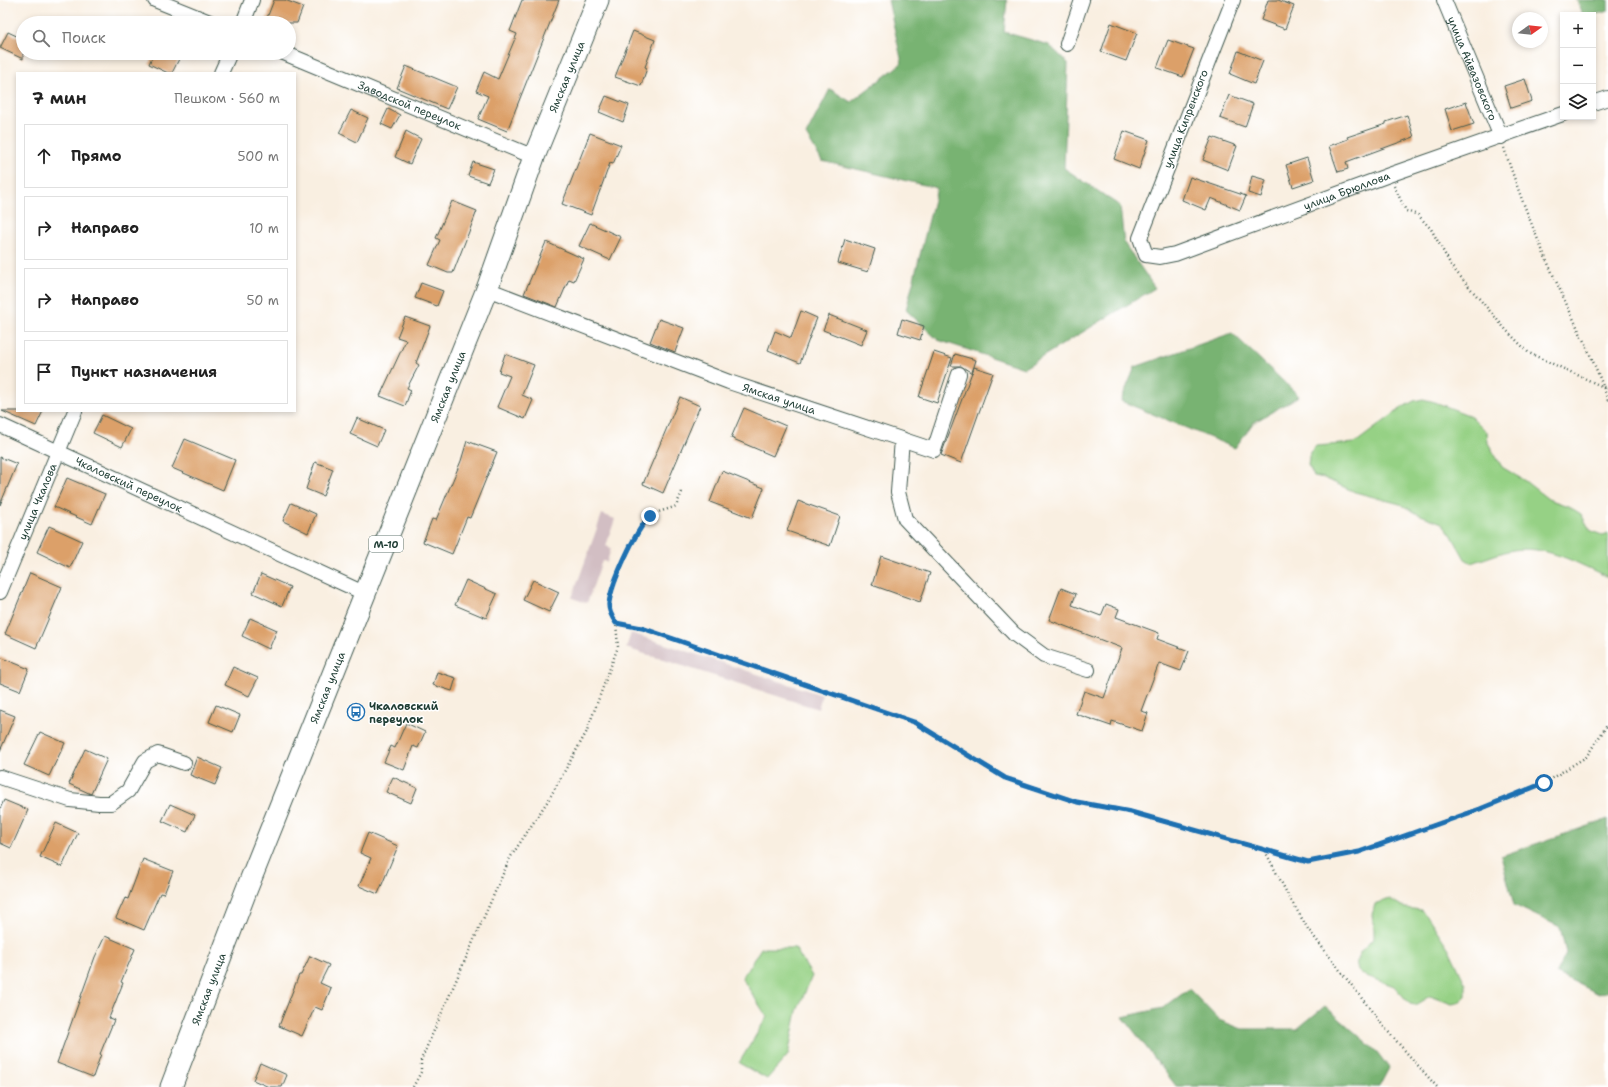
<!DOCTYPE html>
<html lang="ru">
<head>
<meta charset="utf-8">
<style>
	:root { --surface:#fff; --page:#f2f2f2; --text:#222; --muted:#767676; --line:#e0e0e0 }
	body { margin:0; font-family:"Shantell Sans",sans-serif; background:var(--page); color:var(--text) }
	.controls { position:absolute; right:12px; top:12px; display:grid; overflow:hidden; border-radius:0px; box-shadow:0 2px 6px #0003 }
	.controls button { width:36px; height:36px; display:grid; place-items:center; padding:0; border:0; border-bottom:1px solid var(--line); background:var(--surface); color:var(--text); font:20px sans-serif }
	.compass { position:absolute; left:1512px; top:12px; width:36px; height:36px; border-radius:50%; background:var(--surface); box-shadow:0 2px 6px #0003; rotate:75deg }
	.stop { position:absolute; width:12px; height:12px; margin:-9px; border:3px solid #1f6fb2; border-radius:50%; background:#fff }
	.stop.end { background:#1f6fb2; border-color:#fff; box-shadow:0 1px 4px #0008 }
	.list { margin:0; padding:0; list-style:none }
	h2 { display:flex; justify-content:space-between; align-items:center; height:52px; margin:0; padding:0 16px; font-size:17px }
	h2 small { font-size:13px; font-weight:400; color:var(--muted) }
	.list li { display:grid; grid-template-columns:26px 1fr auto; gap:12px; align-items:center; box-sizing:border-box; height:64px; margin:0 8px 8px; padding:0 8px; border:1px solid var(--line); border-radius:0px }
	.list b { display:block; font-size:15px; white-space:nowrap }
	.list em { font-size:13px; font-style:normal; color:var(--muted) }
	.icon { flex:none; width:22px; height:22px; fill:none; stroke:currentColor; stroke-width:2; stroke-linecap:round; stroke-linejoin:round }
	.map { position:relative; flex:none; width:1608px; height:1087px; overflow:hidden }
	.search { position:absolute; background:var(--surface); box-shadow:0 2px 6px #0003; left:16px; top:16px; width:280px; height:44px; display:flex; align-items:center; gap:10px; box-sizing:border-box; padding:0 14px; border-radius:22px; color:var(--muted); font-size:15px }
	.panel { position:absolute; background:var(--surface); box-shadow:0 2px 6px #0003; left:16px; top:72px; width:280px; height:340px; border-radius:0px }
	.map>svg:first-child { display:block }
	.industrial { fill:#d2bec3 }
	.green { fill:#96d185; stroke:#5a875c }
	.forest { fill:#78b372; stroke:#4c7853 }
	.building { fill:#dca069 }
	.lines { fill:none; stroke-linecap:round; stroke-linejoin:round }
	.minor-casing { stroke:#40584e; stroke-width:16 }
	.highway-casing { stroke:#40584e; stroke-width:23 }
	.path { stroke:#40584e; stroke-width:2.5; stroke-dasharray:1 3; stroke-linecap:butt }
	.minor { stroke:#fff; stroke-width:14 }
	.highway { stroke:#fff; stroke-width:21 }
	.route { stroke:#1f6fb2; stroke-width:5 }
	.labels { text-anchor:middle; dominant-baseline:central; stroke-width:3; stroke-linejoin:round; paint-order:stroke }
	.shield { fill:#fff; stroke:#627771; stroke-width:1 }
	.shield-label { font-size:10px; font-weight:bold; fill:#1f3d34 }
	.street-label { font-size:11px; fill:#1f3d34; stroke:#fff }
	.poi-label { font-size:11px; font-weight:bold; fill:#1f3d34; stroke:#fff; text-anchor:start }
</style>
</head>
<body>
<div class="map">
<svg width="1608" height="1087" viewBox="0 0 1608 1087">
	<rect width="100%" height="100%" fill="#fff"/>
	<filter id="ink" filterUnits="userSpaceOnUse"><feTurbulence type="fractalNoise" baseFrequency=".025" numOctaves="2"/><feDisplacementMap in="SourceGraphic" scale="8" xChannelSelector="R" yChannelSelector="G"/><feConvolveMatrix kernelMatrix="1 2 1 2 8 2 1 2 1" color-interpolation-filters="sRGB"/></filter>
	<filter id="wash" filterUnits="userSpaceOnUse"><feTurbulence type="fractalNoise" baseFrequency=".012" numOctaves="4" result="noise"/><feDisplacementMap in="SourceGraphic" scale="16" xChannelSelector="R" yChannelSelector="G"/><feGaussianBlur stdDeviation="0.9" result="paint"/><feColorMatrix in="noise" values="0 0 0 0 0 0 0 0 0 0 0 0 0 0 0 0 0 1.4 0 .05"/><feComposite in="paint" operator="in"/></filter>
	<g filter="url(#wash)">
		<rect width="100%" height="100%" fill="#f9efe1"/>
		<path class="industrial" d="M602 514 615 519 606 546 611 548 607 562 602 561 587 603 572 598Z
			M631 633 822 695 818 709 626 648Z"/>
		<path class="green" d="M1423 399 1435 402 1471 416 1487 432 1488 443 1502 467 1525 481 1548 499 1568 506 1581 514 1590 530 1594 532 1602 535 1608 533V577C1576 563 1544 543 1508 551 1496 554 1484 559 1472 563L1465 559 1451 534 1442 523 1418 514 1400 504 1355 492 1324 478 1314 476 1308 465 1310 452 1316 446 1355 443 1403 407 1414 401Z
			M1390 899 1405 908 1421 910 1428 917 1449 949 1466 985V996L1458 1003 1452 1004 1430 996 1415 1005 1410 1004 1394 986 1361 974 1358 971C1353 954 1364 949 1374 938V927L1372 915 1375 904Z
			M761 948H795L812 976 797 1011 788 1055 767 1079 739 1063 767 1017 742 978Z"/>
		<path class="forest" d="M888 0H1007L1004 32 1049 45 1068 63 1064 168 1120 206 1124 243 1155 288 1024 368 938 340 906 310 937 188 822 161 806 135 830 89 851 102 902 63Z
			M1577 0H1608V11L1593 15H1583Z
			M1232 333 1299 396 1253 423 1235 448 1121 401 1135 367Z
			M1608 819V991L1599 994 1556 973 1566 953 1560 927 1514 905 1501 856Z
			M1189 989 1219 1020 1242 1029H1297L1325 1006 1377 1052 1389 1068 1379 1087 1176 1086 1123 1017 1163 1008Z"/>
		<g id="blocks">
			<path class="building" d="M274 0H285L303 7 297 23H265Z
				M522 0H559L507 131 478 119 488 96 476 91 484 72 498 79 517 34 510 31Z
				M1268 0H1278L1294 6 1285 29 1261 20Z
				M1111 23 1137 33 1126 61 1101 52Z
				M633 31 655 40 645 67 647 68 641 86 615 77Z
				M8 32 23 39V59L0 48Z
				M1168 40 1194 49 1183 77 1157 68Z
				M1238 51 1263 61 1254 84 1230 74Z
				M154 53H182L172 73H168L149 64Z
				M406 66 457 87 447 109 397 88Z
				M1525 79 1532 101 1511 108 1504 86Z
				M1229 95 1253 104 1245 127 1220 118Z
				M606 96 629 105 623 122 599 112Z
				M1466 102 1474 124 1452 131 1445 109Z
				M388 109 400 115 392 129 381 124Z
				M351 110 368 118 357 142 339 133Z
				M1407 115 1414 137 1346 162 1348 169 1338 172 1329 146 1348 139 1347 137 1386 124V122Z
				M406 131 421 139 410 164 395 157Z
				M1124 131 1149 140 1139 169 1114 159Z
				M590 133 621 145 613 164 610 163 591 215 562 204Z
				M1212 137 1237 146 1228 170 1203 160Z
				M1307 158 1314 180 1293 187 1286 165Z
				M473 162 494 169 488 183 468 176Z
				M1252 176 1266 180 1261 197 1248 193Z
				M1190 177 1246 196 1240 210 1211 198 1206 210 1182 200Z
				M452 201 477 211 453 273H448L429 265 440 240 436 238Z
				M590 223 621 237 610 260 579 246Z
				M845 239 875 249 868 272 838 263Z
				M546 242 584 259 574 281 569 279 557 307 524 294Z
				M421 283 443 291 437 306 415 298Z
				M801 311 817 318 800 363 768 350 775 331 791 338Z
				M829 315 867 330 861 345 823 330Z
				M405 317 430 326 416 363 419 365 407 388 411 390 405 406 380 396 406 340 397 337Z
				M659 319 684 328 675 352 650 342Z
				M902 319 924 326 920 340 898 333Z
				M934 352 952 358 937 403 919 397Z
				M505 354 534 365 522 395 533 400 525 419 497 407 510 376 499 372Z
				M955 354 976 360 972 373 961 366H951Z
				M974 367 993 373 961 463 941 455Z
				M680 397 700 406 663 493 643 484Z
				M744 408 786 426 773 456 731 438Z
				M2 411H43L36 426Z
				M102 415 131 429 122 447 93 433Z
				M357 418 384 430 377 446 350 434Z
				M185 439 235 460 223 490 172 468Z
				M467 441 497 452 470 518 467 517 452 554 423 542 432 519 436 520 461 461Z
				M0 457 17 464 0 505Z
				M315 462 333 469 323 496 306 489Z
				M722 471 764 488 752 518 710 502Z
				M67 478 105 494 92 524 54 507Z
				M798 501 840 516 830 546 787 531Z
				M291 503 316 514 308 533 283 521Z
				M49 526 82 541 70 568 37 552Z
				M881 556 930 573 920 602 872 585Z
				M30 573 62 587 36 648 5 634Z
				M261 574 290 587 282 606 253 593Z
				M466 580 497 594 486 618 455 605Z
				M533 580 559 592 549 612 523 600Z
				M1061 588 1076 594 1072 605 1101 616 1106 604 1119 609 1116 617 1159 633 1157 639 1189 651 1181 671 1159 663 1141 711 1148 713 1142 731 1112 721 1111 726 1076 714 1084 691 1104 698 1122 648 1049 620Z
				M250 618 277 630 269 649 242 636Z
				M0 657 29 669 20 691 0 683Z
				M233 667 258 678 249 696 225 685Z
				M437 672 456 678 452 691 433 685Z
				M216 705 240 715 233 732 209 722Z
				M0 710 15 716 0 751Z
				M406 723 425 732 418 748 413 746 404 770 384 762 391 746 395 748Z
				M40 732 65 743 49 776 24 765Z
				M85 749 107 759 91 794 69 784Z
				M197 757 222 768 215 785 190 775Z
				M393 777 417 788 411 803 386 792Z
				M4 800 28 810 11 848 0 843V809Z
				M170 804 195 815 187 832 162 821Z
				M56 823 78 833 62 867 40 857Z
				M368 833 398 846 378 894 359 886 371 858 360 853Z
				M143 859 173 871 164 894 160 893 144 930 116 918 125 898 128 899Z
				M105 936 135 949 121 982 123 983 109 1018 114 1020 100 1054H101L93 1077 57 1063 95 957Z
				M310 956 329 965 320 983 331 988 322 1010 315 1007 302 1036 279 1026 299 975H301Z
				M260 1063 287 1075 282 1087H269L253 1080Z"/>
		</g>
	</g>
	<g filter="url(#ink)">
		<use href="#blocks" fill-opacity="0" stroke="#40584e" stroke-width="1"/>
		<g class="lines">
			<defs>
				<g id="minor">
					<path d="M155 0 212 23"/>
					<path id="s1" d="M1233 0 1140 238 1146 255 1160 257 1175 254 1389 175 1563 114"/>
					<path id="s2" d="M1444 0 1501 137"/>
					<path d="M243 23 252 0"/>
					<path d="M1067 44 1082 0"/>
					<path id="s3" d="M284 53 534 157"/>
					<path d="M221 73 230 53"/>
					<path d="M1593 103 1608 98"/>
					<path id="s4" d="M487 289 729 382 934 450 959 374"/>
					<path id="s5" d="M0 425 366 594"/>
					<path d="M902 439 898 492 905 519 1014 634 1044 656 1088 670"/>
					<path id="s6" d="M0 592 75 411"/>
					<path d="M0 777 70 800 99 803H111L128 791 145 761 158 754 184 763"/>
				</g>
				<g id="highway">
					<path id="s7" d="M171 1087 246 891 487 289 534 157 598 0"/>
				</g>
			</defs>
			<use href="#minor" class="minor-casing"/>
			<use href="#highway" class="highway-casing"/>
			<path class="path" d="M1504 148C1520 197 1539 245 1561 292 1577 328 1596 363 1608 401
				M1394 186 1406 211 1418 215 1431 229 1452 267 1507 331 1529 353 1608 389
				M682 492 676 506C668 510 657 511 650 516 636 527 612 585 609 603 608 610 612 617 616 623L642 628 913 722 1005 778 1077 802 1131 812 1308 862 1359 852 1480 809 1544 783 1586 757 1608 724
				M1265 851 1288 895 1308 929 1384 1027 1437 1087
				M413 1087 421 1072V1060L510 858 549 799 586 733 618 647 616 623"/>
			<use href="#minor" class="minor"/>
			<use href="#highway" class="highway"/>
		</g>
	</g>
	<g class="lines" filter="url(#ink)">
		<path class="route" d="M650 516C635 531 612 582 609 603 608 610 612 617 616 623L642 628 914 722 1005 778 1077 802 1131 812 1308 862 1359 852 1480 809 1544 783"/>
	</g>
	<defs>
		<symbol id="bus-ring" viewBox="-11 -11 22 22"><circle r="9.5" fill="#fff" stroke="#1f6fb2" stroke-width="1.5"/><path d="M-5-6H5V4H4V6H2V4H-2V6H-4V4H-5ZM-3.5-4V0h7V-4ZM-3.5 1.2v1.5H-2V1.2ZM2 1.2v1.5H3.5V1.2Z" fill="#1f6fb2"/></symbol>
	</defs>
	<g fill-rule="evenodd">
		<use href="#bus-ring" x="346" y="702" width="20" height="20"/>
	</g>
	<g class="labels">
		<rect class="shield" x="369" y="536" width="34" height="16" rx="3"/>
		<g class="shield-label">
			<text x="386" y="544">М-10</text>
		</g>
		<g class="street-label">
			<text stroke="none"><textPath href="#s2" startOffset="74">улица Айвазовского</textPath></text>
			<text stroke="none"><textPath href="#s7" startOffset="1085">Ямская улица</textPath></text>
			<text stroke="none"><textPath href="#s3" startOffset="136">Заводской переулок</textPath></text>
			<text transform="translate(1186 119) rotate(-69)">улица Кипренского</text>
			<text stroke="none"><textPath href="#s1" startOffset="486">улица Брюллова</textPath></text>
			<text stroke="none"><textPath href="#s7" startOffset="753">Ямская улица</textPath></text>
			<text stroke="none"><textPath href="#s4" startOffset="312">Ямская улица</textPath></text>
			<text stroke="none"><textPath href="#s5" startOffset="142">Чкаловский переулок</textPath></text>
			<text stroke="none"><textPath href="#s6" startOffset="98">улица Чкалова</textPath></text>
			<text stroke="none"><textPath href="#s7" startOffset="429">Ямская улица</textPath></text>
			<text stroke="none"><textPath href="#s7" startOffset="105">Ямская улица</textPath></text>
		</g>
		<g class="poi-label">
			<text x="369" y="706">Чкаловский<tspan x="369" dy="13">переулок</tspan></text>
		</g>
	</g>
</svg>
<div class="controls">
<button>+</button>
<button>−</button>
<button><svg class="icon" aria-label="layers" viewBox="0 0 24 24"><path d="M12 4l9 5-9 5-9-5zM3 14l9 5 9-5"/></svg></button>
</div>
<svg class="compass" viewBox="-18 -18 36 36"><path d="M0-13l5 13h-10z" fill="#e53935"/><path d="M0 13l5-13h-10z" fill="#767676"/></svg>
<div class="stop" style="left:1544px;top:783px"></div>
<div class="stop end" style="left:650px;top:516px"></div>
<div class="search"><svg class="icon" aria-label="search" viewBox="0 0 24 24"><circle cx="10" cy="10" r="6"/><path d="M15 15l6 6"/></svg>Поиск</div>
<section class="panel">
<h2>7 мин<small>Пешком · 560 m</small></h2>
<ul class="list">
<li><svg class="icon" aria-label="ahead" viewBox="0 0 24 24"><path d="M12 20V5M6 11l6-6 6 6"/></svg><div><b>Прямо</b></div><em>500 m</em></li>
<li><svg class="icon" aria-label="right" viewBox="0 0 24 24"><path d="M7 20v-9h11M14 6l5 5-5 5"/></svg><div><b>Направо</b></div><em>10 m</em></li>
<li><svg class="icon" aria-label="right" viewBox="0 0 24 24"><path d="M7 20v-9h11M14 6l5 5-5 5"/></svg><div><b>Направо</b></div><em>50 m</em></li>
<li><svg class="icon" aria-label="arrive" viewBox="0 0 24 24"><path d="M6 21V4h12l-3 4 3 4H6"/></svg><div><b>Пункт назначения</b></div></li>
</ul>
</section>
</div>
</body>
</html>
